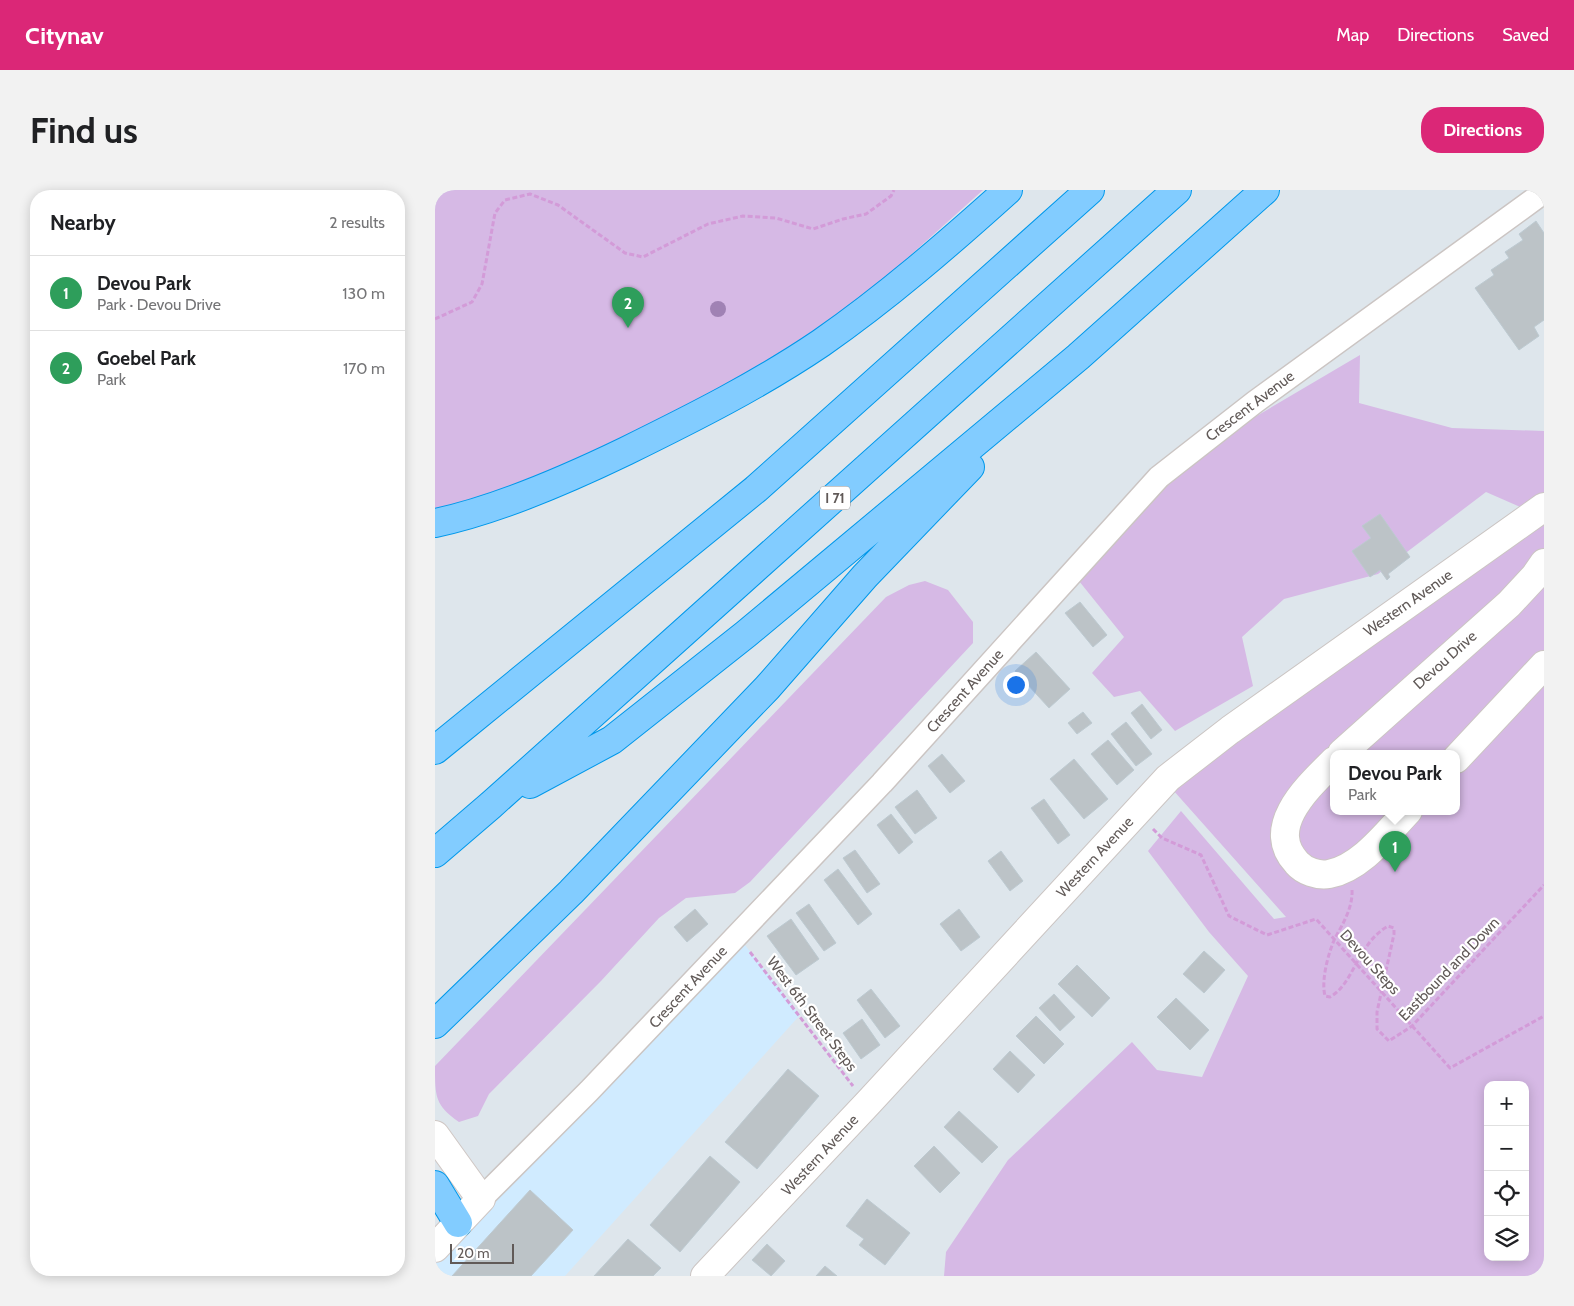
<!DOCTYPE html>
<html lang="en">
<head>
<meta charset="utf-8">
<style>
	:root { --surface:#fff; --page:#f2f2f2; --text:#202124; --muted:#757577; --line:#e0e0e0; --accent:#db2777 }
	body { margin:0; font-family:Cabin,sans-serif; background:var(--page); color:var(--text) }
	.controls { position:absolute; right:15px; bottom:15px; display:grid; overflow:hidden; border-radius:10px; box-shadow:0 2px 12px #0003 }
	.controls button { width:45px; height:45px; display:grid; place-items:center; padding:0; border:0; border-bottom:1px solid var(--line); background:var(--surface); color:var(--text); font:25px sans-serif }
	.scale { position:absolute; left:15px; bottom:12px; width:64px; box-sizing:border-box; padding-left:5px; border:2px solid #615a58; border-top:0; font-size:14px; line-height:18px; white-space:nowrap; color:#615a58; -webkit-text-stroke:4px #fff; paint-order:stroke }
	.you { position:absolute; left:580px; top:494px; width:18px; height:18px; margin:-12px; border:4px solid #fff; border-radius:50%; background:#1a73e8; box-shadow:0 0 0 8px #1a73e833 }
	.badge { display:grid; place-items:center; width:32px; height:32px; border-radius:50%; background:var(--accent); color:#fff; font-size:16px; font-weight:700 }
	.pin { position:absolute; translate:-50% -41px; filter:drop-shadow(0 1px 2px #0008) }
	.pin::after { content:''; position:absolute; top:26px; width:18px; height:15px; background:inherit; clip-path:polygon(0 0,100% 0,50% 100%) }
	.popup { position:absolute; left:895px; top:560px; width:130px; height:65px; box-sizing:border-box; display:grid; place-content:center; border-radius:10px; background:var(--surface); filter:drop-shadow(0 1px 4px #0005); font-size:16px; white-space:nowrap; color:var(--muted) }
	.popup b { font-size:19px; color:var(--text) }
	.popup::after { content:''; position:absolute; left:50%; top:100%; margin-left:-10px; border:10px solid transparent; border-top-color:var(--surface) }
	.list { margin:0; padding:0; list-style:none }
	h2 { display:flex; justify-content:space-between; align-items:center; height:65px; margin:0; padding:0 20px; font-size:21px }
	h2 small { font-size:16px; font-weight:400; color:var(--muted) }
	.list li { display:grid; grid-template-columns:32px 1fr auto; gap:15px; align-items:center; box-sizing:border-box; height:75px; padding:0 20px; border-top:1px solid var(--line) }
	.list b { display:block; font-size:19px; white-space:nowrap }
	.list p { margin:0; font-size:16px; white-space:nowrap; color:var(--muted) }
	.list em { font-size:16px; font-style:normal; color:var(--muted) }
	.icon { flex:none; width:28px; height:28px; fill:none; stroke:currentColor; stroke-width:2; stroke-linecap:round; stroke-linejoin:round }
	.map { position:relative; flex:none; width:1109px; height:1086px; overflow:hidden; border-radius:20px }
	header { display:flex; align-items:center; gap:30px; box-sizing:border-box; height:70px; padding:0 25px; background:var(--accent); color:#fff }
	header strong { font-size:24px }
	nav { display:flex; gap:28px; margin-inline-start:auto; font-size:18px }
	.intro { display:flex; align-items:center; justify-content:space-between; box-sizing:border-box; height:120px; padding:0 30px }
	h1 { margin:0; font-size:35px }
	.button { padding:12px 22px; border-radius:20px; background:var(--accent); color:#fff; font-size:18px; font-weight:700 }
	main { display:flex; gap:30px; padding:0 30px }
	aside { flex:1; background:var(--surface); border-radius:20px; box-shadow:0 2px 12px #0003 }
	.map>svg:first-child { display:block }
	.commercial { fill:#d0ebff }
	.green { fill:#d6b9e5; fill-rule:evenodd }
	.building { fill:#bcc3c7; stroke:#bdcad1 }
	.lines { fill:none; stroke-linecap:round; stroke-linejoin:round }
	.minor-casing { stroke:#cbc5c3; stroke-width:25 }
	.tertiary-casing { stroke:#cbc5c3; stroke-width:30 }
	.secondary-casing { stroke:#cfc7c4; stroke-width:30 }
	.motorway-casing { stroke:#0098ea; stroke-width:30 }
	.path { stroke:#d39bd8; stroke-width:3; stroke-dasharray:5 2.5; stroke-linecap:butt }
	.minor { stroke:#fff; stroke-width:22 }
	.tertiary { stroke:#fff; stroke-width:28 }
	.secondary { stroke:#fff; stroke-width:28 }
	.motorway { stroke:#82ccff; stroke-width:28 }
	.tree { fill:#a082b4 }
	.labels { text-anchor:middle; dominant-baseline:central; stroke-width:4.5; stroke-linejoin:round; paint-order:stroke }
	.shield { fill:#fff; stroke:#908c8a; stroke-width:1 }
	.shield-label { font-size:14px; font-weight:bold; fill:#615a58 }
	.street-label { font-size:15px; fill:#615a58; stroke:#fff }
</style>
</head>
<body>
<header>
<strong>Citynav</strong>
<nav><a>Map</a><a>Directions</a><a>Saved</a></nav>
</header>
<div class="intro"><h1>Find us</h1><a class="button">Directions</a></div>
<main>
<aside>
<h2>Nearby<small>2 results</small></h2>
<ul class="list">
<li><span class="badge" style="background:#2e9e5b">1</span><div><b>Devou Park</b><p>Park · Devou Drive</p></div><em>130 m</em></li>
<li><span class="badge" style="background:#2e9e5b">2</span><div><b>Goebel Park</b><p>Park</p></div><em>170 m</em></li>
</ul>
</aside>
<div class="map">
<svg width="1109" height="1086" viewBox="0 0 1109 1086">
	<rect width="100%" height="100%" fill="#dee6ec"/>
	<path class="commercial" d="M302 745 365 825 130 1086H0V1058Z"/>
	<path class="green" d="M0 0H548L429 107 344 168 272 211 101 288 0 320Z
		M925 165 924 213 1017 238 1109 241V1086H509L511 1062 573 970 697 852 722 880 767 887 813 786 774 742 713 661 746 621 839 729 851 727 730 591 1099 323 1051 302 943 384 849 409 807 447 818 496 740 541 705 501 679 507 657 483 689 447 644 391 725 295 803 237ZM899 563H1021V621H899ZM1053 895H1090V1067H1053Z
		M490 391 513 400 538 432V453L315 692 300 703 251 708 224 728 166 791 54 904 43 926 24 932C0 915 0 907 0 876L451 407 474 395Z"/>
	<path class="building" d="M1101 31 1109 43V130L1099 137 1104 146 1084 160 1040 98 1059 85 1056 80 1074 68 1070 62 1088 50 1084 44Z
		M945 324 975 367 953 384 955 387 952 390 945 380 935 387 917 361 936 348 927 336Z
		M645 412 672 445 658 457 630 423Z
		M601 462 635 499 614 518 580 481Z
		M707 514 727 540 716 549 696 523Z
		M648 522 657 533 642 544 633 533Z
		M691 532 717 564 701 576 676 544Z
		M673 550 699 580 682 595 656 564Z
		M507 564 530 591 515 603 493 576Z
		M639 569 673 609 649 629 615 589Z
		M482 600 502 628 480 644 460 617Z
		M609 609 635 645 623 654 596 618Z
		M456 624 478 652 464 664 442 635Z
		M420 660 445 694 432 703 408 668Z
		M566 661 588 691 575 701 553 671Z
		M403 679 437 724 423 735 389 690Z
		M374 714 401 753 389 761 361 723Z
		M260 719 273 734 252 752 239 737Z
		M524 719 545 747 526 761 505 734Z
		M356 729 384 769 361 785 332 746Z
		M769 761 790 780 769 803 748 784Z
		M642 775 675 808 657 827 623 794Z
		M436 799 465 836 450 848 422 810Z
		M619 804 640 827 625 841 604 818Z
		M741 808 774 840 755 860 722 827Z
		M601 826 629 854 609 874 581 846Z
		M427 829 445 855 426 869 408 843Z
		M575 861 600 885 583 903 558 879Z
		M353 879 384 906 322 979 290 952Z
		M524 921 563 957 547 973 509 937Z
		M499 956 525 983 505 1003 479 976Z
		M275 966 305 992 245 1062 215 1035Z
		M95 1000 138 1040 96 1086H17Z
		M432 1009 475 1043 450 1075 424 1055 429 1049 411 1036Z
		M193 1049 226 1078 218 1086H159Z
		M332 1054 350 1071 336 1086 317 1070Z
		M390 1076 402 1086H381Z"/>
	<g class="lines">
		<defs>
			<path id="minor" d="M46 1009 154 901 447 593 724 287 820 212 1109 2"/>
			<path id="tertiary" d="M907 563 1074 414 1100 386 1109 373
				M1021 569 1109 475
				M899 571C874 596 828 637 862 673 869 681 883 686 894 684 926 678 952 643 973 621
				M270 1086 434 912 733 588 795 540 1109 317"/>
			<path id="secondary" d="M0 945 46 1009 0 1058"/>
			<path id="motorway" d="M0 333C63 320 133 289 191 261 258 228 324 195 386 153 452 107 513 54 573 0
				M0 560 321 299 655 0
				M95 594 177 550 311 444 643 167 830 0
				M0 663 56 615 742 0
				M0 834 136 702 332 498 430 386 535 277
				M0 995 23 1033"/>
		</defs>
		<use href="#minor" class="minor-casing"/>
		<use href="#tertiary" class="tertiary-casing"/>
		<use href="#secondary" class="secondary-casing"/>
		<use href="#motorway" class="motorway-casing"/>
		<path class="path" d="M0 129 37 112 47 94 60 23 70 10 95 4 123 15 190 63 208 67 273 34 308 26 341 28 378 39 408 29 431 24 456 6 459 0
			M718 639 727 648 766 665 794 726 832 745 881 729 1015 878 1109 826
			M917 700C918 717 908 734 900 748 893 764 886 790 890 806L895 807C919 794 922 754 953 736L959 738V744L942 822V839L954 851 977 836 1109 695
			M315 762 418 896"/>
		<use href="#minor" class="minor"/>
		<use href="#tertiary" class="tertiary"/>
		<use href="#secondary" class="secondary"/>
		<use href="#motorway" class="motorway"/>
	</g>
	<circle class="tree" cx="283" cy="119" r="8"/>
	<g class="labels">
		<rect class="shield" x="385" y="296.5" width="30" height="23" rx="4"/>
		<g class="shield-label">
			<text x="400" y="308">I 71</text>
		</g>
		<g class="street-label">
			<text transform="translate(815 216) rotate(-37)">Crescent Avenue</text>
			<text transform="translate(973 413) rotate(-35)">Western Avenue</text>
			<text transform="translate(1010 470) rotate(-42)">Devou Drive</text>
			<text transform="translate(530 501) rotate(-48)">Crescent Avenue</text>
			<text transform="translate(660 667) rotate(-47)">Western Avenue</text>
			<text transform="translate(935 772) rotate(48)">Devou Steps</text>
			<text transform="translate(1014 779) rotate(-46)">Eastbound and Down</text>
			<text transform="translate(253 797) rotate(-47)">Crescent Avenue</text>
			<text transform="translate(377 824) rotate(53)">West 6th Street Steps</text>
			<text transform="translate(385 965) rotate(-47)">Western Avenue</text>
		</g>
	</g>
</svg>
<div class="controls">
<button>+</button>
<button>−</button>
<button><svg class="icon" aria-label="locate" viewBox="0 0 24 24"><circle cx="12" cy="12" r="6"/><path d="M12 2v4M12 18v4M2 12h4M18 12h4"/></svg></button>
<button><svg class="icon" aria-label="layers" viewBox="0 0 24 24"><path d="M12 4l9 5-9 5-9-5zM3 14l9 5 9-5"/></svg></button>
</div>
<div class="scale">20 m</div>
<div class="you"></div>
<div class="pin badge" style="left:960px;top:682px;background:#2e9e5b">1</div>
<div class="popup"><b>Devou Park</b>Park</div>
<div class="pin badge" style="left:193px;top:138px;background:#2e9e5b">2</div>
</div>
</main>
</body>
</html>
